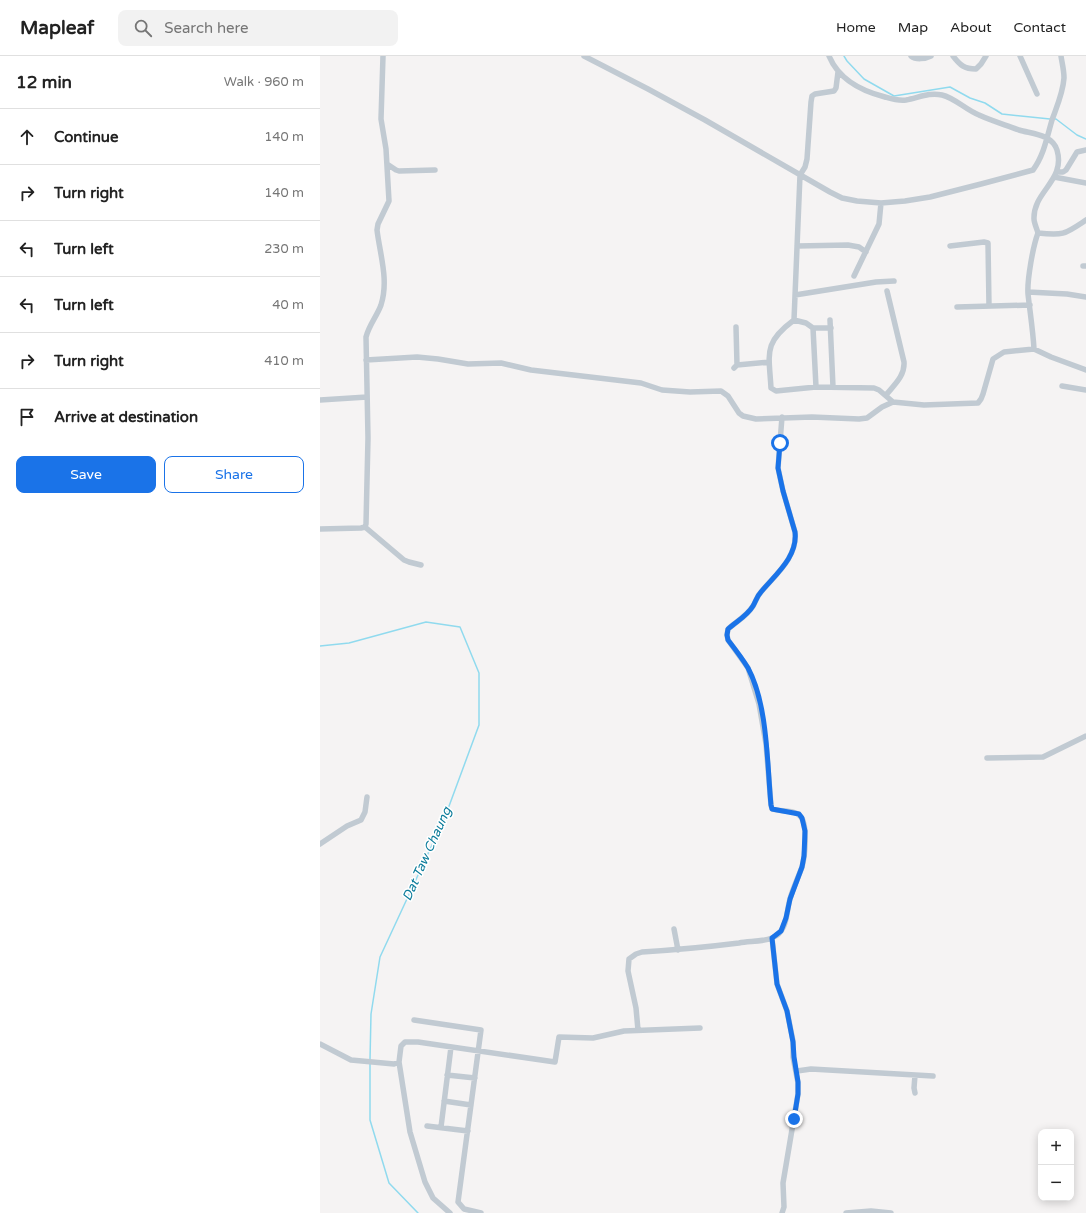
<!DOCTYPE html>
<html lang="en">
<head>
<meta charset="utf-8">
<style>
	:root { --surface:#fff; --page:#f2f2f2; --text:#222; --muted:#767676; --line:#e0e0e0; --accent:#1a73e8 }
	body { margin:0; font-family:"Varela Round",sans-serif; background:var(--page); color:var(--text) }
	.controls { position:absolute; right:12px; bottom:12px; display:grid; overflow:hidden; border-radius:8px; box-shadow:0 2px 10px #0003 }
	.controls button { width:36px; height:36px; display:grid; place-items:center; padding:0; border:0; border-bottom:1px solid var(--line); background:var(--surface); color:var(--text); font:20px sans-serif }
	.stop { position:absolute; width:12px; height:12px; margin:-9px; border:3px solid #1a73e8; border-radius:50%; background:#fff }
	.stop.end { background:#1a73e8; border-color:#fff; box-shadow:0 1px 4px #0008 }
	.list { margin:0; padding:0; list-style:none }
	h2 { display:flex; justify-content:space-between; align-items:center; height:52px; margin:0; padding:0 16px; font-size:17px }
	h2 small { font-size:13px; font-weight:400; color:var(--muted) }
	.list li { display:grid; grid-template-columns:26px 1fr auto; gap:12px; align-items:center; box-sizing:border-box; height:56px; padding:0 16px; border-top:1px solid var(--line) }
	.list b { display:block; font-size:15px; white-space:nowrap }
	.list em { font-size:13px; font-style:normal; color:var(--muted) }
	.actions { display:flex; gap:8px; padding:12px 16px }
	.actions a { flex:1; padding:9px 0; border:1px solid var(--accent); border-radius:8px; text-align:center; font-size:14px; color:var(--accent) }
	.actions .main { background:var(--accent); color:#fff }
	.icon { flex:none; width:22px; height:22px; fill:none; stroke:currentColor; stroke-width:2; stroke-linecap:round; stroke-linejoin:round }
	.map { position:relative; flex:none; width:766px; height:1157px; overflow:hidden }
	header { display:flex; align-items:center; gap:24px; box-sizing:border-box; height:56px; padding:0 20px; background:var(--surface); border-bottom:1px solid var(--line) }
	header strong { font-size:19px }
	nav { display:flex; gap:22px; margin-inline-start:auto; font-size:14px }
	.search { width:280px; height:36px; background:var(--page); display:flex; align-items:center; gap:10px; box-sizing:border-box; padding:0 14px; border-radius:8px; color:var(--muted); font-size:15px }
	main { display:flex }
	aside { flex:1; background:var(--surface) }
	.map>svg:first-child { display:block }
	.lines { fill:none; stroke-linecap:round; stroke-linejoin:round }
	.stream { stroke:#90daee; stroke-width:1.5 }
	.minor { stroke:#c1cad2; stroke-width:5.5 }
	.route { stroke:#1a73e8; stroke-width:5 }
	.labels { text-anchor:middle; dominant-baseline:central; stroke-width:3; stroke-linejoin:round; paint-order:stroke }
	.water-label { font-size:13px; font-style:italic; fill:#0c7c9b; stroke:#fff }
</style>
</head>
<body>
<header>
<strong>Mapleaf</strong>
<div class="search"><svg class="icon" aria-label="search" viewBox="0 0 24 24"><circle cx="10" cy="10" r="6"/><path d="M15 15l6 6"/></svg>Search here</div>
<nav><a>Home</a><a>Map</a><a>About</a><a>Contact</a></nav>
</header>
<main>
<aside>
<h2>12 min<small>Walk · 960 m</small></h2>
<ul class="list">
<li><svg class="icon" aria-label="ahead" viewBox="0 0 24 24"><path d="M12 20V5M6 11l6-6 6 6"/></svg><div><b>Continue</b></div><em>140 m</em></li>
<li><svg class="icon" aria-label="right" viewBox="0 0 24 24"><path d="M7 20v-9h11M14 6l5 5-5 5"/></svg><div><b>Turn right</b></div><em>140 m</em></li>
<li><svg class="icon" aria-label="left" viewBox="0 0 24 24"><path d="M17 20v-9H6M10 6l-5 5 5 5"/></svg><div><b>Turn left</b></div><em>230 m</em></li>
<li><svg class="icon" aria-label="left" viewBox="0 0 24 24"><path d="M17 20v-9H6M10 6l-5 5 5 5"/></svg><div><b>Turn left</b></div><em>40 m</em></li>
<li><svg class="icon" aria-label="right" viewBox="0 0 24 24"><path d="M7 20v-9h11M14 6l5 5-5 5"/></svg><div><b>Turn right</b></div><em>410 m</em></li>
<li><svg class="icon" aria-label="arrive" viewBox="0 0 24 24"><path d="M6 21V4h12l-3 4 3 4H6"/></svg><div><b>Arrive at destination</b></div></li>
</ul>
<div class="actions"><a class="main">Save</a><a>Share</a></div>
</aside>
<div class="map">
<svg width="766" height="1157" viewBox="0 0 766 1157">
	<rect width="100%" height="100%" fill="#f5f3f3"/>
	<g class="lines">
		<path class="stream" d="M524 0 527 5 544 23 574 40 630 31 650 42 665 47 682 58 730 63
			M734 63H736L757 79 766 83
			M0 590 29 587 106 566 140 571 159 617V669L125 761 60 901 51 958 50 1004
			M50 1007V1064L69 1127 98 1157"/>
		<path class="minor" d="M264 0 328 33 385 64 510 136 522 142 537 145 561 147 585 145 610 141 661 128 713 114C724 99 727 81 732 64 737 50 743 37 744 22 744 14 742 7 741 0
			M509 0C519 24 541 35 565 41 572 43 578 45 586 44 598 42 609 36 622 39 635 42 646 54 659 59 672 65 686 69 699 74 712 78 732 78 737 94 746 125 713 135 714 163 714 167 717 173 718 177 713 190 707 224 708 238 710 256 713 275 714 293L731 301 766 314
			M591 0C596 4 605 3 611 0
			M633 0C640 9 644 13 656 13L661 8 666 0
			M700 0 717 38
			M67 108 76 114 79 115 115 114
			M738 116H743L746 114 757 96 766 94
			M734 121 766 127
			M718 177C744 180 745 178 766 164
			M477 190 528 189 539 191 546 196
			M630 190 664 186 668 187 669 250
			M763 210H766
			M534 220 559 168 561 147
			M708 236 747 238 766 241
			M475 239 556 226 574 225
			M637 251 710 249
			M474 264 480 119 485 111 487 103 491 46 492 40 495 38 514 35 516 32 518 16
			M510 264 513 331
			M416 271 417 309
			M493 272H511
			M46 304 97 301 118 303 148 308 181 307 211 314 321 327 342 334 370 336 401 335 408 340 419 357 423 360 436 363 492 361 539 363 547 362 562 351 573 346 604 349 658 347 661 343 663 338 673 303 684 296 714 293
			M414 312 417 309 449 306
			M742 330 766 334
			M496 331 493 272 486 267 474 264C443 287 449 297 451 332L456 335 496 331 554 332 559 334 573 346
			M566 339C574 329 585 320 584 306L567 235
			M0 344 47 341
			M45 471 84 504 89 506 101 509
			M0 473 41 472 45 471 46 468 48 382 46 281C49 269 57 260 61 249 69 224 60 199 57 174L58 168 69 145 66 93 61 63 63 0
			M667 702 723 701 766 680
			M0 788 27 770 41 764 45 756 47 741
			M354 873 358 894
			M452 882 457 928 467 955 473 985V1001L478 1027V1038L463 1127 464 1151 462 1157
			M94 964 161 974 138 1146 144 1153 161 1157
			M318 974 316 952 308 915 309 903 316 898 322 896C354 894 387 891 419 887 429 885 442 886 452 882 468 876 466 856 470 843 473 832 478 822 482 811 485 800 488 770 481 761 475 753 461 756 452 753L451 749 446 688 439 648 428 612 408 584 407 579 408 573C417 565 427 560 433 550 436 545 437 540 441 536 455 519 478 501 475 476L463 435 458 412 462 361
			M0 988 31 1004 74 1008 79 1006 81 990 85 986H98L235 1006 239 981 273 982 304 975 380 972
			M79 1006 90 1076 105 1126 113 1142 130 1157
			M477 1015 491 1013 613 1020
			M127 1019 155 1022
			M595 1019 594 1032 595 1037
			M124 1045 151 1049
			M107 1070 148 1075
			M121 1071 131 991
			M526 1157 551 1155 571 1157"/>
	</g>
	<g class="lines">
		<path class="route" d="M460 387 458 412 463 435 475 476C478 501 455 519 441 536 437 540 436 545 433 550 427 560 417 565 408 573L407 579 408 584C415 593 422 602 428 612 448 649 447 708 451 749L452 753 479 758 482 762 485 775 484 800 482 811 470 843 466 862 461 875 452 882 457 928 467 955 473 986 474 1001 478 1026V1038L474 1063"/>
	</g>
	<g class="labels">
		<g class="water-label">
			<text transform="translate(107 798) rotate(-66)">Dat Taw Chaung</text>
		</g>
	</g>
</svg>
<div class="controls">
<button>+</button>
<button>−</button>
</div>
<div class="stop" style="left:460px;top:387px"></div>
<div class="stop end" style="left:474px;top:1063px"></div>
</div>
</main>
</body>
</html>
